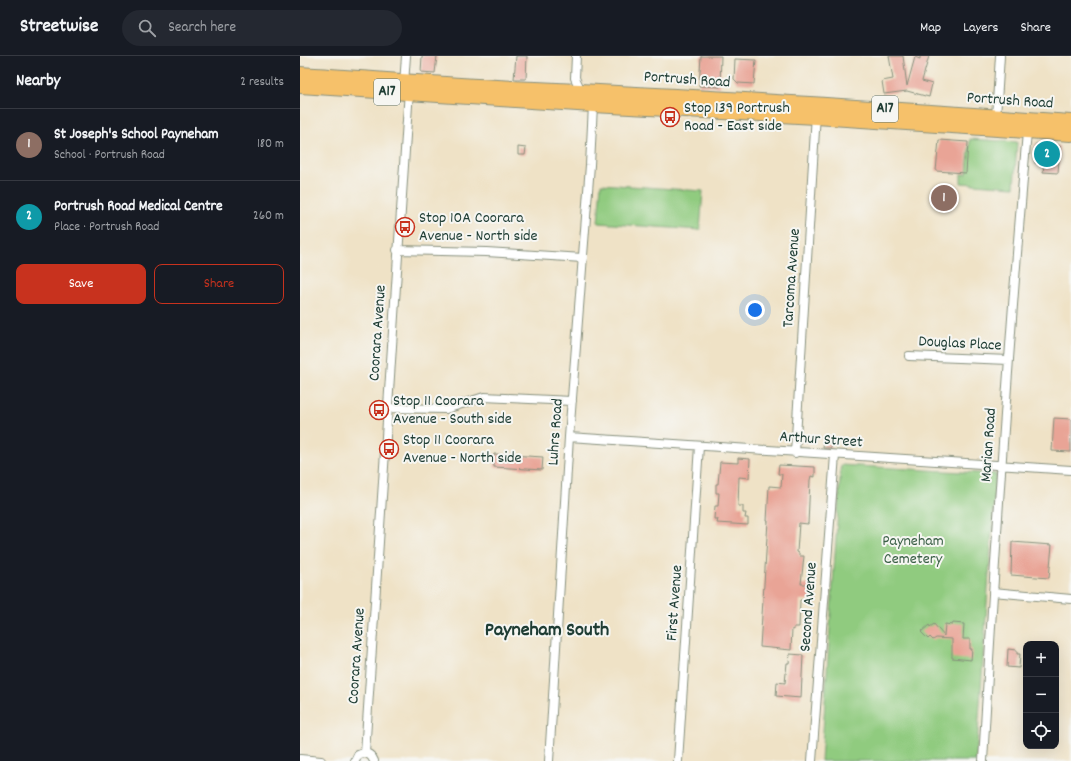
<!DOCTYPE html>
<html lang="en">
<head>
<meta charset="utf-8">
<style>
	:root { --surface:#171b24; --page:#242831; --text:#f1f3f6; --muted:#9ea1a6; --line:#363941; --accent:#c8321e }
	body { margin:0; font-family:Dekko,sans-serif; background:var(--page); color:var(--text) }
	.controls { position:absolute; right:12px; bottom:12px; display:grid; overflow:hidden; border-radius:8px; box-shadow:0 4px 16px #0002 }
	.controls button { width:36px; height:36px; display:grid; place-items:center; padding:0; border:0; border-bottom:1px solid var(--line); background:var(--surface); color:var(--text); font:20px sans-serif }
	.you { position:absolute; left:455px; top:254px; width:14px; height:14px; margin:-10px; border:3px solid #fff; border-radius:50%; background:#1a73e8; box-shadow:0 0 0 6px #1a73e833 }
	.badge { display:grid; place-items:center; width:26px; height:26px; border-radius:50%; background:var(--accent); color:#fff; font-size:13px; font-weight:700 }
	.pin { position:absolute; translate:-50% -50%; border:2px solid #fff; box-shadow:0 1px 4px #0006 }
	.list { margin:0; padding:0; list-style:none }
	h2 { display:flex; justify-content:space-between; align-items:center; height:52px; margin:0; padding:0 16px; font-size:17px }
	h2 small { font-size:13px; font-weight:400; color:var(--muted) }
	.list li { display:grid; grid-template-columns:26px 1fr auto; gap:12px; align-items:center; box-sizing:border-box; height:72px; padding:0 16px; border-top:1px solid var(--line) }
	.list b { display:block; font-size:15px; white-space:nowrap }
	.list p { margin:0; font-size:13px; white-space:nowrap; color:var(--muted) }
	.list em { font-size:13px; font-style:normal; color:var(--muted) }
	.actions { display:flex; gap:8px; padding:12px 16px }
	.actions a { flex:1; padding:9px 0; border:1px solid var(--accent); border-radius:8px; text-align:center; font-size:14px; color:var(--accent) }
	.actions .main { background:var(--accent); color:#fff }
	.icon { flex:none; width:22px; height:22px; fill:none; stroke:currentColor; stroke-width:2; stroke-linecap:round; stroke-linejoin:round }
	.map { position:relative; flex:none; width:771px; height:705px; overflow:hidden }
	header { display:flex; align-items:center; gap:24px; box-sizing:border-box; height:56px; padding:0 20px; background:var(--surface); border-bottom:1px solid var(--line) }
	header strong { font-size:19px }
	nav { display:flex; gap:22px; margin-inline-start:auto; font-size:14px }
	.search { width:280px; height:36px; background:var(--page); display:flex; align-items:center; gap:10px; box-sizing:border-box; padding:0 14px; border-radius:22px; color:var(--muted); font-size:15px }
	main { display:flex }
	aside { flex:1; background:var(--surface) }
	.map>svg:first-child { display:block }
	.green { fill:#90cb7f; stroke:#58845a }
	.building { fill:#e9a496 }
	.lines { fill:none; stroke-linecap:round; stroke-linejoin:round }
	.street-casing { stroke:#87907d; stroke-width:10 }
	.highway-casing { stroke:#87907d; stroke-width:16 }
	.street { stroke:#fff; stroke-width:8 }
	.highway { stroke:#f6c16b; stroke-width:14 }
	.labels { text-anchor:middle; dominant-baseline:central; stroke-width:4; stroke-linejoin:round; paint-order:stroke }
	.shield { fill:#f6f6f2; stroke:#60746d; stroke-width:1 }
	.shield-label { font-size:15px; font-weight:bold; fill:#1f3d34 }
	.street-label { font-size:16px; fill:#1f3d34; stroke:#f6f6f2 }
	.poi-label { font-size:16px; fill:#1f3d34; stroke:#f6f6f2; text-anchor:start }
	.park-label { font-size:16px; fill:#3b6047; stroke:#f6f6f2 }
	.district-label { font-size:20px; font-weight:bold; fill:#1f3d34; stroke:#f6f6f2 }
</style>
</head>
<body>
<header>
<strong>Streetwise</strong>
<div class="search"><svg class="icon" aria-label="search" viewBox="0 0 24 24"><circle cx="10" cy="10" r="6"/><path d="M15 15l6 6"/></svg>Search here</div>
<nav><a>Map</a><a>Layers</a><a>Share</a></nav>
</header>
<main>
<aside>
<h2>Nearby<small>2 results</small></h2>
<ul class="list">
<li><span class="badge" style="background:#8d6e63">1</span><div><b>St Joseph's School Payneham</b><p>School · Portrush Road</p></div><em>180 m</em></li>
<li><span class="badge" style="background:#0f9aa8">2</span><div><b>Portrush Road Medical Centre</b><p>Place · Portrush Road</p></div><em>260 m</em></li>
</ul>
<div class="actions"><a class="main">Save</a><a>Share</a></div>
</aside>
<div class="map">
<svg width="771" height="705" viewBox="0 0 771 705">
	<rect width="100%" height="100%" fill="#f6f6f2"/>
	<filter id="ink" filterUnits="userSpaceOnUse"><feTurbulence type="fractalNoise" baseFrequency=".025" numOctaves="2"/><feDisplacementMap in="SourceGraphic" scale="8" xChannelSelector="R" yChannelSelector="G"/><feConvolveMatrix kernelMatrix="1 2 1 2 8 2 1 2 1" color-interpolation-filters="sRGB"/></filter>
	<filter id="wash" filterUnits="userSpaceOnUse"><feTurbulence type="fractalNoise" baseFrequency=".012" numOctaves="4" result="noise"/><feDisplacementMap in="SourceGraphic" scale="16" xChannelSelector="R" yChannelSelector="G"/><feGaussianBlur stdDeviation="0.9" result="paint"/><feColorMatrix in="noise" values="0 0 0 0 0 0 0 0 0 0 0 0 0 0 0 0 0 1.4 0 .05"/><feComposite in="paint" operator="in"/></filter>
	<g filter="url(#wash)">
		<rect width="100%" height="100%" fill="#efe2c6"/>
		<path class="green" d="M670 83 717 86 714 131 661 127V118H667Z
			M301 128 403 135 400 174 298 167Z
			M541 409 696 418 676 705H521Z"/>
		<g id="blocks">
			<path class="building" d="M122 0H137L135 17 121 16Z
				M216 0H227L226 23H214Z
				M401 0H421L420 31 399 30Z
				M589 0H603L607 30 615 1 620 3V0H629L622 25 632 28 629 41 607 35 584 38 582 25 593 23Z
				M435 3 456 4 454 28 438 27 434 23Z
				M639 84 668 86 666 117 636 115Z
				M736 88 760 90 758 117 743 116 744 108 735 107Z
				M218 91 226 92 225 99H218Z
				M754 362 771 363V396L752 395Z
				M524 383H532L531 392H523Z
				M194 398 243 401 242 414 194 411Z
				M438 402 450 403 449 422 439 421 438 450H443V457H446L445 462H448V469L417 467 418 463H414L415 450H418L419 437H416V428H418L420 406 438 407Z
				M479 409 515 411V421L511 420 510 424 508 468 499 467 497 496 499 497V500H504L501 528H512L511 544H500L499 571H494V574L492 573 491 594 460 591 468 465H467L469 430 481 431 482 418H478Z
				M712 486 752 489 749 522 711 519Z
				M653 567 664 568 663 583H670V593H672L671 604 652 602V583L636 582 633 584 630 581 628 583 621 576 629 569 630 571 634 568 644 580 645 568 652 569Z
				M708 593 717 594V598H720L719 612 707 611Z
				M490 598 503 599 501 642 476 640 477 626 485 627 487 607H489Z"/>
		</g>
	</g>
	<g filter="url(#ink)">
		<use href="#blocks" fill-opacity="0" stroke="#87907d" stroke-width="1"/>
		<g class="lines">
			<defs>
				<path id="street" d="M276 0 275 22 281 35
					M104 28 106 0
					M696 61 700 0
					M97 194 186 196 283 202
					M609 300 709 304
					M87 352 146 353 184 341 272 345
					M269 381 771 414
					M495 397 516 58
					M693 536 771 543
					M65 697 109 34
					M0 703 21 705
					M55 705 58 699C66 695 71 698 74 705
					M249 705 269 381 290 109 293 49
					M378 705 399 390
					M512 705 535 399
					M683 705C695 495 709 285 727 76"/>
				<path id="highway" d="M0 18C79 23 158 30 236 33 415 41 593 53 771 66
					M0 30 293 49 516 61 771 78"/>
			</defs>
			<use href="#street" class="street-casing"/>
			<use href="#highway" class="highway-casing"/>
			<use href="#street" class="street"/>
			<use href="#highway" class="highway"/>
		</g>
	</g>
	<defs>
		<symbol id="bus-ring" viewBox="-11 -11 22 22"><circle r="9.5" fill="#f6f6f2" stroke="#c8321e" stroke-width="1.5"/><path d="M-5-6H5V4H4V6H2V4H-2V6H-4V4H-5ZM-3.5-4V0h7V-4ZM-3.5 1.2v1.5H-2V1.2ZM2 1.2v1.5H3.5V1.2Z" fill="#c8321e"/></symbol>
	</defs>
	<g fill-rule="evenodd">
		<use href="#bus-ring" x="359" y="50" width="22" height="22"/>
		<use href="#bus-ring" x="94" y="160" width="22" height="22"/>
		<use href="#bus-ring" x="68" y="343" width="22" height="22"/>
		<use href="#bus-ring" x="78" y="382" width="22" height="22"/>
	</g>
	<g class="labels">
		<g class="shield">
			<rect x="74" y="23" width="26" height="26" rx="3"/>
			<rect x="572" y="40" width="26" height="26" rx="3"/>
		</g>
		<g class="shield-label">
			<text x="87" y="36">A17</text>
			<text x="585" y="53">A17</text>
		</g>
		<g class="street-label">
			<text transform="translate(387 24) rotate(4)">Portrush Road</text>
			<text transform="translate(710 45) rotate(4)">Portrush Road</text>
			<text transform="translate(492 222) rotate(-86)">Tarcoma Avenue</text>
			<text transform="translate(78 277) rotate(-86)">Coorara Avenue</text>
			<text transform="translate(660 288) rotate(3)">Douglas Place</text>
			<text transform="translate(256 376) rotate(-86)">Luhrs Road</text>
			<text transform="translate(521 384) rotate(4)">Arthur Street</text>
			<text transform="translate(689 389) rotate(-86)">Marian Road</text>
			<text transform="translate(375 547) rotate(-86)">First Avenue</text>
			<text transform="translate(509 551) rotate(-86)">Second Avenue</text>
			<text transform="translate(57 600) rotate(-86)">Coorara Avenue</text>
		</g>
		<g class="poi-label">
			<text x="384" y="52">Stop 139 Portrush<tspan x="384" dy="18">Road - East side</tspan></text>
			<text x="119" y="162">Stop 10A Coorara<tspan x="119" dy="18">Avenue - North side</tspan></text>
			<text x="93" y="345">Stop 11 Coorara<tspan x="93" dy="18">Avenue - South side</tspan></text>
			<text x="103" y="384">Stop 11 Coorara<tspan x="103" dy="18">Avenue - North side</tspan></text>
		</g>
		<g class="park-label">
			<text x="613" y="485">Payneham<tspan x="613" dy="18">Cemetery</tspan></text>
		</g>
		<g class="district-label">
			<text x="247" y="575">Payneham South</text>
		</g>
	</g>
</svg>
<div class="controls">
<button>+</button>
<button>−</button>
<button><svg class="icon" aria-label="locate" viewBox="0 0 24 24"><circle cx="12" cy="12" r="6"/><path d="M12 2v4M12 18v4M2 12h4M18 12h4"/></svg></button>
</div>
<div class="you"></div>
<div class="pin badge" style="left:644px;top:142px;background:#8d6e63">1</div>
<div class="pin badge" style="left:747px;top:98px;background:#0f9aa8">2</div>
</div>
</main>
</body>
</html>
